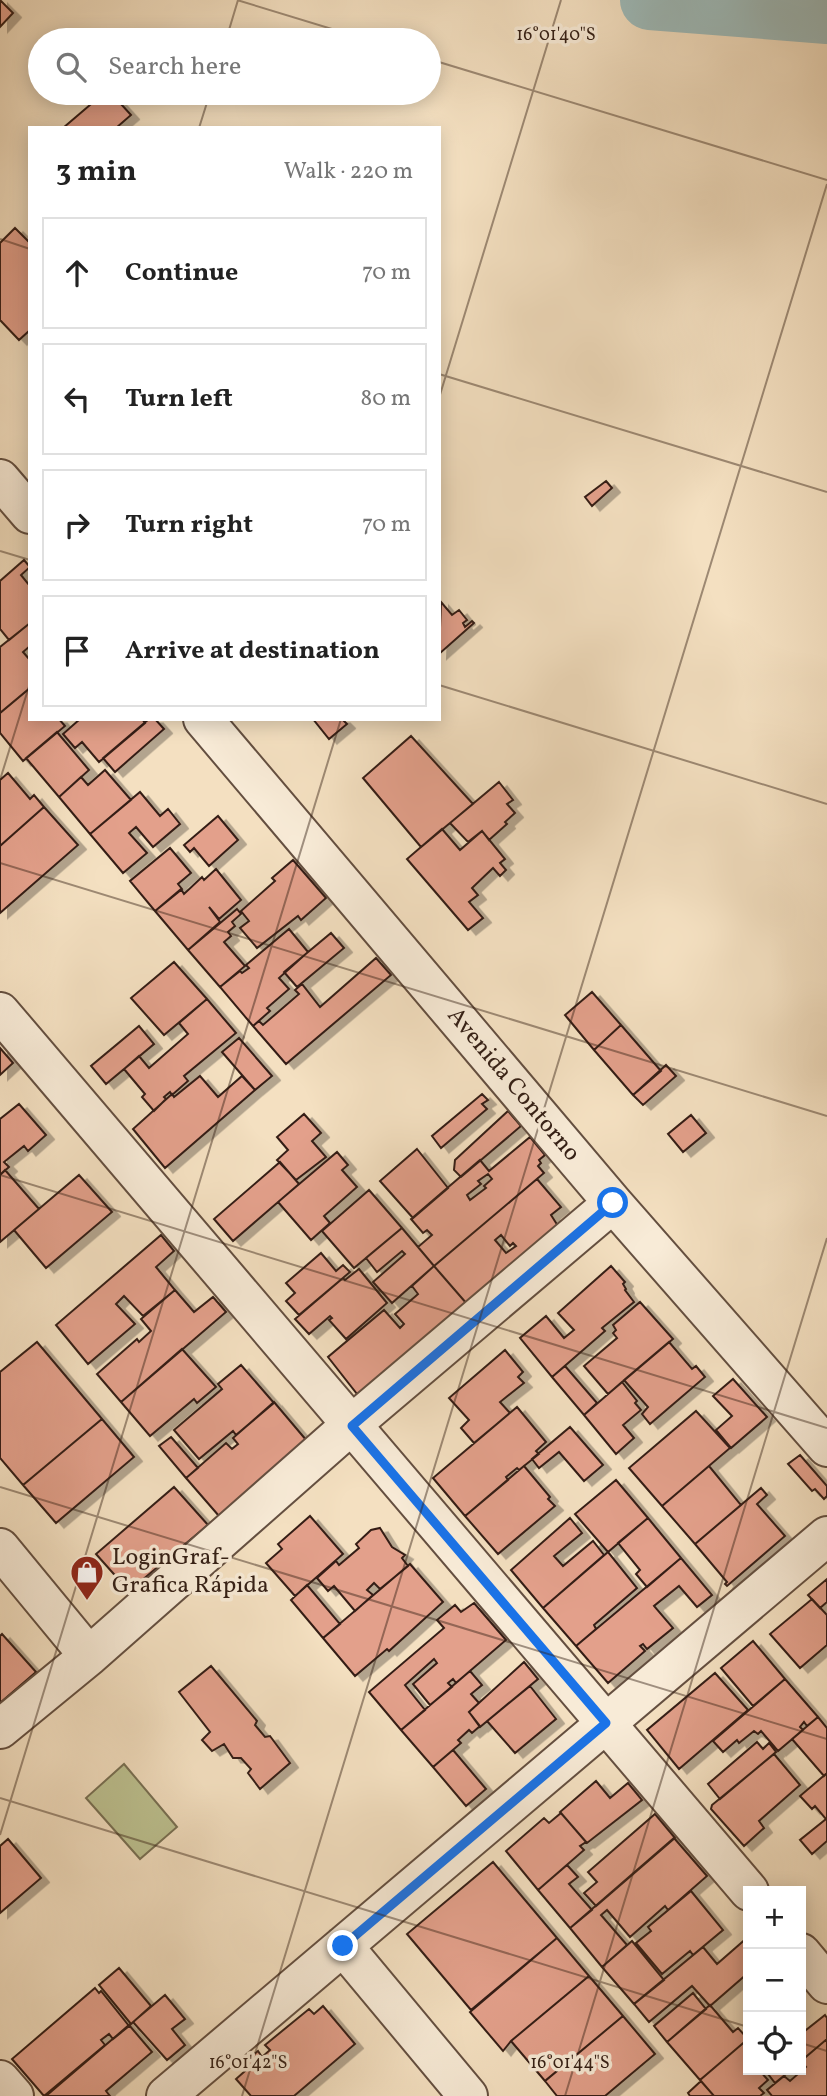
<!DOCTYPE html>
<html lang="en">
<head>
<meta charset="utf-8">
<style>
	:root { --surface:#fff; --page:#f6f6f6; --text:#222; --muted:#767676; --line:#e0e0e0 }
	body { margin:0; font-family:Vollkorn,serif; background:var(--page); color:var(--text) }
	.controls { position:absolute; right:21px; bottom:21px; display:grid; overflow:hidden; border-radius:0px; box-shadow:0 4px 18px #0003 }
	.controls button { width:63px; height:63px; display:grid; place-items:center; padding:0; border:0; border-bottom:2px solid var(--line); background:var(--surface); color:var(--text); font:35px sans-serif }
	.stop { position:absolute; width:21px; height:21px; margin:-16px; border:5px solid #1a73e8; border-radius:50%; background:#fff }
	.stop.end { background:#1a73e8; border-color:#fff; box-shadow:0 2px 7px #0008 }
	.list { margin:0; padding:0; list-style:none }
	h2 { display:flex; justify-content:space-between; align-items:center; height:91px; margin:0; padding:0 28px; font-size:30px }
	h2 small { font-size:23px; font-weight:400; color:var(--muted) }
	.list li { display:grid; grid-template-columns:46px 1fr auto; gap:21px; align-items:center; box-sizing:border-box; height:112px; margin:0 14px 14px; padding:0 14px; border:2px solid var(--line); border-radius:0px }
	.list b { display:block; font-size:26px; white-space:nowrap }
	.list em { font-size:23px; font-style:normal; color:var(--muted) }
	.icon { flex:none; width:38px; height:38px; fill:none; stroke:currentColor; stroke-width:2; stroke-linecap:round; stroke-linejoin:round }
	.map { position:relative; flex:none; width:827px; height:2096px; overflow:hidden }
	.search { position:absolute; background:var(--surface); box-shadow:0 4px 18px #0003; left:28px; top:28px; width:413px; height:77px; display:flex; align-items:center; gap:18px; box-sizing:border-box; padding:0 24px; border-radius:38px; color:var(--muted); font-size:26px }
	.panel { position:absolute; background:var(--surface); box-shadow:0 4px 18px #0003; left:28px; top:126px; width:413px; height:595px; border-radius:0px }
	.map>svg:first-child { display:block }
	.green { fill:#bdc291; stroke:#787053; stroke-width:2 }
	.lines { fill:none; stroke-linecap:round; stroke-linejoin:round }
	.river { stroke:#9ebbba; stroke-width:60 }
	.building { fill:#e3a08b; stroke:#341f15; stroke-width:2; fill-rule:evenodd; filter:url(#shadow) }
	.minor-casing { stroke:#644f40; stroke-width:42 }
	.minor { stroke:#f8ebd7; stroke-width:38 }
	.route { stroke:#1a73e8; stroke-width:9 }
	.ticks { fill:none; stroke:#341f15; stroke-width:2; stroke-opacity:0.45 }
	.labels { text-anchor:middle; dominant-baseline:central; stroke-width:7; stroke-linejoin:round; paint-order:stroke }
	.street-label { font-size:24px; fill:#341f15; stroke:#f8ebd7 }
	.poi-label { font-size:24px; fill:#341f15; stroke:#f8ebd7; text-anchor:start }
	.ticks-label { font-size:18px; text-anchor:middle; fill:#341f15; stroke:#f8ebd7; stroke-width:7; stroke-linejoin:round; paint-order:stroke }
</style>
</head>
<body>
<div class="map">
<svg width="827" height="2096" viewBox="0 0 827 2096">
	<defs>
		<filter id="shadow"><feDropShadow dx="8" dy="4.5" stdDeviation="0" flood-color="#0004"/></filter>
	</defs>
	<rect width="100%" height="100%" fill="#f4e0c1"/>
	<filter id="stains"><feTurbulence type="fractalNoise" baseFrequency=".00286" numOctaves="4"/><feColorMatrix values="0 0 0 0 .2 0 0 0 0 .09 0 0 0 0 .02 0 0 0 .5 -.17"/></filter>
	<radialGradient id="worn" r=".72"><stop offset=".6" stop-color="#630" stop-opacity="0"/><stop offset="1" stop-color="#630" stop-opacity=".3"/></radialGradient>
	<path class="green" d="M124 1764 177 1827 140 1859 86 1798Z"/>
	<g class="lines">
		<path class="river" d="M650 0 827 14"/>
	</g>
	<path class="building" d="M0 0 13 13 0 27Z
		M104 93H111L131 115 116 128H63Z
		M15 228 30 243V330L19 340 0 320V243Z
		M606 481 612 488 592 506 585 497Z
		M24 560 30 567 21 575 30 586V623L9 640 0 629V581Z
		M441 602 452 615 459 610 467 620 463 623 465 627 472 621 474 623 439 654Z
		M30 623V646L23 652 30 660V688L0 713V647Z
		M30 688V719H59L65 726 23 761 0 733V713Z
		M80 719H142L145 723 99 762 82 742 75 748 63 734Z
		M149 719H155L164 729 115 772 103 758Z
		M313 719H342L347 724 329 739Z
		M57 732 89 770 59 797 26 758Z
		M411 736 473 804 421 847 363 778Z
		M105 770 131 800 90 834 59 797 81 777 88 785Z
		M8 773 30 799 34 795 44 807 0 846V780Z
		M499 782 513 800 507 804 515 813 505 822 507 824 489 840 482 831 468 842 450 823Z
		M140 792 160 816 168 809 180 824 153 847 136 827 129 833 147 853 123 873 90 834Z
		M44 807 78 845 0 913V846Z
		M218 816 238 840 209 866 194 848 190 852 184 845Z
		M442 829 460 850 482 831 505 859 500 863 506 870 500 876 493 868 472 888 478 895 469 902 483 918 468 930 407 859Z
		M170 848 191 873 178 884 182 889 155 911 130 881Z
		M293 860 326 898 301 920 298 916 257 948 240 928 249 921 241 911 275 881 272 878Z
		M216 869 241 900 219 919 209 907 220 922 188 950 155 911 181 889 184 894 202 877 204 880Z
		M237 909 241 914 232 922 235 926 228 932 231 936 224 942 245 966 220 987 188 950Z
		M289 929 308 952 279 978 289 989 267 1008 270 1011 253 1026 220 987 240 971 242 973 249 968 246 965Z
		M331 933 344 948 297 987 284 972Z
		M376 958 391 975 286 1064 253 1026 259 1021 263 1025 299 994 295 990 302 984 320 1007Z
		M174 962 207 999 164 1035 131 998Z
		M592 992 621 1025 594 1050 565 1015Z
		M207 999 236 1033 184 1076 188 1081 172 1095 170 1092 164 1097 166 1099 154 1111 142 1097 145 1094 124 1069 139 1056 149 1068 188 1034 179 1023Z
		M621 1025 661 1071 633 1095 594 1050Z
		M139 1026 154 1044 106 1084 91 1066Z
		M239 1038 272 1076 255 1090 222 1052Z
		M0 1048 13 1063 0 1075Z
		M666 1065 676 1076 643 1105 633 1095Z
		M200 1076 218 1097 242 1076 255 1090 165 1168 133 1129 172 1094 174 1097Z
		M482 1094 488 1100 482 1104 487 1109 441 1148 432 1136Z
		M19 1104 46 1135 28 1151 24 1146 4 1162 9 1167 0 1175V1119Z
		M508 1111 521 1126 461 1177 454 1170 455 1160Z
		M304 1114 321 1133 312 1141 326 1157 296 1180 277 1160 288 1150 277 1137Z
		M691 1115 706 1133 683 1152 668 1134Z
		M530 1137 545 1155 539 1160 541 1163 538 1166 544 1173 434 1266 418 1247 432 1235 427 1230 423 1233 411 1219 480 1160 489 1171ZM488 1174 492 1179 484 1186 486 1188 470 1200 467 1195 481 1184 478 1181Z
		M417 1149 448 1188 413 1218 380 1181Z
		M337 1152 348 1165 342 1170 357 1187 324 1216 330 1223 311 1240 278 1202Z
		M280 1162 299 1184 233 1241 214 1219Z
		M5 1170 39 1209 0 1242V1175Z
		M79 1175 112 1212 46 1268 14 1230Z
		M537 1179 561 1207 551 1215 558 1226 467 1304 434 1266ZM501 1235 510 1246 513 1243 516 1246 506 1253 495 1240Z
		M369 1190 402 1228 354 1268 322 1231Z
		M402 1228 434 1266 392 1303 373 1282 405 1254 402 1251 377 1272 366 1258Z
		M161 1235 174 1251 156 1267 175 1290 143 1316 124 1296 116 1304 135 1324 88 1364 56 1325Z
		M321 1253 336 1271 343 1265 350 1272 299 1315 286 1301 295 1293 286 1283Z
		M434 1266 467 1304 361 1399 328 1357 384 1310 400 1328 404 1324 395 1314 418 1294 412 1286Z
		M611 1266 625 1282 623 1284 626 1289 625 1290 634 1302 602 1328 605 1331 552 1377 520 1338 546 1316 564 1338 574 1330 558 1313Z
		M359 1269 387 1303 346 1339 329 1320 332 1318 330 1316 309 1334 295 1319 343 1278 345 1280Z
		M175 1290 194 1312 213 1297 226 1312 121 1402 97 1374 137 1339 139 1342 151 1331 141 1319Z
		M640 1302 673 1339 608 1394 584 1366 617 1338 613 1333 616 1330 613 1325Z
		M37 1342 102 1419 23 1485 0 1458V1372Z
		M669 1342 692 1369 696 1366 705 1377 650 1424 642 1414 648 1407 624 1380Z
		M182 1349 216 1387 197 1403 194 1399 150 1436 121 1402Z
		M505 1350 523 1372 518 1377 524 1383 500 1402 510 1413 474 1443 461 1428 469 1420 449 1398Z
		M241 1365 274 1403 236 1435 233 1431 199 1459 174 1430 222 1389 218 1384Z
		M565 1366 597 1403 584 1415 552 1377Z
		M733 1379 767 1417 731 1448 716 1430 732 1416 713 1396Z
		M622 1382 637 1401 635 1403 641 1410 623 1425 634 1438 616 1454 584 1415Z
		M274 1402 307 1441 219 1516 186 1478 226 1443 232 1449 238 1444 233 1438Z
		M517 1407 546 1442 536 1451 539 1454 519 1470 517 1468 506 1477 508 1480 465 1516 433 1478Z
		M696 1411 730 1448 662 1506 629 1468Z
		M102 1419 134 1457 56 1523 23 1485Z
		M570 1427 603 1465 584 1481 559 1452 539 1468 532 1459Z
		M171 1437 198 1468 186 1478 159 1446Z
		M800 1455 827 1486V1496L824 1499 815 1489 812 1491 788 1464Z
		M524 1466 550 1497 548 1499 555 1506 498 1554 465 1516Z
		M709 1466 741 1505 695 1544 662 1506Z
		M616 1480 648 1518 608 1552 575 1514Z
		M174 1487 208 1525 129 1591 96 1554Z
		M761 1488 767 1495 757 1504 785 1536 727 1586 725 1584 727 1582 695 1544Z
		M310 1516 343 1554 295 1596 266 1563 282 1549 278 1544Z
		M570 1518 582 1533 554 1556 563 1566 593 1541 604 1555 543 1608 511 1570Z
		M648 1518 681 1558 647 1587 636 1574 640 1570 618 1543Z
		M380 1528 392 1547 405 1555 402 1558 408 1566 380 1589 374 1583 367 1590 373 1595 355 1611 334 1586 328 1591 317 1578 336 1561 339 1565 359 1548 356 1544 371 1530Z
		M608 1552 637 1588 594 1625 596 1629 576 1646 543 1608Z
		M681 1558 712 1595 697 1607 679 1586 654 1606 673 1628 647 1649 643 1644 640 1646 645 1651 608 1683 576 1646Z
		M410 1564 443 1602 389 1651 387 1649 355 1676 323 1638Z
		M827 1579V1602L820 1608 808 1595Z
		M307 1585 340 1624 323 1638 291 1600Z
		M812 1599 827 1615V1645L800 1668 770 1634Z
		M474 1603 506 1640 456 1683 453 1679 448 1683 452 1687 430 1705 413 1684 437 1663 434 1659 405 1685 425 1710 401 1730 369 1692 444 1628 437 1620 455 1605 461 1612Z
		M2 1634 36 1672 0 1703V1636Z
		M753 1641 785 1679 753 1706 721 1668Z
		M524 1662 538 1679 480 1727 469 1712Z
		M211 1666 257 1721 255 1725 265 1737 270 1736 290 1763 260 1789 248 1773 251 1769 241 1758H233L224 1744 212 1751 202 1740 210 1732 179 1692Z
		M470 1671 482 1685 471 1694 479 1703 469 1712 480 1726 472 1733 469 1730 458 1740 461 1743 433 1767 401 1730Z
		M715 1673 748 1710 679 1769 647 1730Z
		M785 1679 818 1717 807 1726 804 1722 800 1727 803 1730 778 1751 761 1731 758 1734 754 1731 739 1743 737 1740 723 1752 713 1741Z
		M530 1686 556 1719 515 1753 487 1721Z
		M818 1717 827 1728V1773L824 1776 792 1739Z
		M757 1742 763 1749 769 1743 776 1752 720 1799 708 1784Z
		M453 1750 486 1789 466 1806 433 1767Z
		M774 1754 800 1785 759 1821 764 1828 744 1846 711 1809 712 1805Z
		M827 1773V1841L812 1854 800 1840 826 1819 815 1806 812 1809 800 1796Z
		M596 1781 610 1798 628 1783 642 1800 587 1843 560 1812Z
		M561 1813 586 1842 580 1846 584 1850 538 1890 506 1851 544 1818 549 1823Z
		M655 1814 675 1838 596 1906 584 1893 597 1882 588 1872Z
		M674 1838 707 1876 668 1910 665 1906 630 1937 607 1910 601 1915 627 1945 602 1967 570 1928Z
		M8 1839 41 1878 0 1913V1846Z
		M493 1862 557 1938 471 2010 407 1934Z
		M567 1865 578 1877 569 1884 592 1910 570 1928 538 1890Z
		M691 1891 723 1930 693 1955 690 1951 662 1974 636 1943 651 1931 648 1927Z
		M748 1937V1973L710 2006 692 1986 649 2022 634 2004 703 1947 717 1964Z
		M557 1938 589 1976 511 2041 503 2051 470 2012Z
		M632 1941 664 1980 634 2004 602 1967Z
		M119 1968 151 2006 131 2024 99 1985Z
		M589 1976 623 2016 545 2081 511 2041Z
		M95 1988 99 1993 101 1991 129 2026 113 2039 109 2034 101 2040 105 2045 44 2096 12 2059Z
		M693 1993 706 2009 667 2042 654 2026Z
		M165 1995 185 2019 172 2029 185 2045 167 2060 133 2022Z
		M710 2005 733 2032 738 2028 748 2039 700 2080 667 2042Z
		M323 2006 355 2044 294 2096H251L236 2079 245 2071 241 2065 258 2051 262 2057 270 2050 265 2045 309 2009 314 2014Z
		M825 2015 827 2018V2039L801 2061V2034Z
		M623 2016 655 2054 605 2096H557L545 2081Z
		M129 2025 152 2052 106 2091 110 2096H46Z
		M748 2039V2070H759L768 2080 759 2088 764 2093 760 2096H714L700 2080Z
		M827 2039V2096H772L767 2090 784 2076 790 2081 806 2067 801 2061Z
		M765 2070H791L775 2083Z
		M701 2081 714 2096H690L688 2093Z"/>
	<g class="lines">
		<defs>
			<path id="minor" d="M0 479 30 514
				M203 719 613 1203 827 1447
				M0 1012 749 1891
				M0 1548 89 1656
				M0 1729 89 1656 351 1425 613 1203
				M343 1946 468 2096
				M801 1953 827 1984
				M0 2080 14 2096
				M166 2096 827 1536"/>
		</defs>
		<use href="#minor" class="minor-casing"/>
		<use href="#minor" class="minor"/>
	</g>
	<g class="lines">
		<path class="route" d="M343 1946 606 1723 352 1426 613 1203"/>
	</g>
	<path class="ticks" d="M237 0 368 40M226 40 238 0M429 59 827 180M199 128 210 93M0 239 30 249M439 374 827 492M439 398 561 0M0 551 30 560M439 685 827 804M0 780 30 683M0 863 827 1116M0 1175 827 1428M0 1487 827 1739M0 1798 748 2027M0 1835 341 719M801 2043 827 2051M242 2096 827 184M565 2096 827 1238"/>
	<defs>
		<symbol id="shop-pin" viewBox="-11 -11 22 30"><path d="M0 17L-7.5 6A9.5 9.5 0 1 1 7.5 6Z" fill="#8f2418" stroke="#f8ebd7"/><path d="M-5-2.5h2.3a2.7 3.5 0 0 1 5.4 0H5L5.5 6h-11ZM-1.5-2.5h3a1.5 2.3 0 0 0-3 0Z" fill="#fff"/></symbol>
	</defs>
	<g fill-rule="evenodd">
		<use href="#shop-pin" x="68" y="1553" width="38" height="52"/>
	</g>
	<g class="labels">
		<g class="street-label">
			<text transform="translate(513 1085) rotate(50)">Avenida Contorno</text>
		</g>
		<g class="poi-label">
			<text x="112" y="1558">LoginGraf-<tspan x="112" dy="28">Grafica Rápida</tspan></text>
		</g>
	</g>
	<g class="ticks-label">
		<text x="556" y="40">16°01'40"S</text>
		<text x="248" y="2068">16°01'42"S</text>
		<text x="570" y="2068">16°01'44"S</text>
	</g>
	<rect width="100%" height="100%" filter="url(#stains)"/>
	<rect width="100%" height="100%" fill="url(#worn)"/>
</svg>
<div class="controls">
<button>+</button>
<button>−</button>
<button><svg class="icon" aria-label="locate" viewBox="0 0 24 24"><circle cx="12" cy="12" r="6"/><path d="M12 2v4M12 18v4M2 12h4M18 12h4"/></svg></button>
</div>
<div class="stop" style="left:613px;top:1203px"></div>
<div class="stop end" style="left:343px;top:1946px"></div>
<div class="search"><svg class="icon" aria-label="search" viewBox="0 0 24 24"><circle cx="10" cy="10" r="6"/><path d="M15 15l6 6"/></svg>Search here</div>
<section class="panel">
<h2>3 min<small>Walk · 220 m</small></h2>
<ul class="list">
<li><svg class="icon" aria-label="ahead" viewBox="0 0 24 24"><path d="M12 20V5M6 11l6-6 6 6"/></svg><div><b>Continue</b></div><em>70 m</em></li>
<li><svg class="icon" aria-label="left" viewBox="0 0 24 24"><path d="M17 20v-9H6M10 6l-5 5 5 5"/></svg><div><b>Turn left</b></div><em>80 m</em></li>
<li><svg class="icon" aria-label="right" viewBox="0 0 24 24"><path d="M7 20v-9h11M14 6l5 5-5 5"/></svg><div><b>Turn right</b></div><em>70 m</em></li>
<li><svg class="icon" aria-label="arrive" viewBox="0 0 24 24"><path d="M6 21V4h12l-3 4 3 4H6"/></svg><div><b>Arrive at destination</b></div></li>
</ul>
</section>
</div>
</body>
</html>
